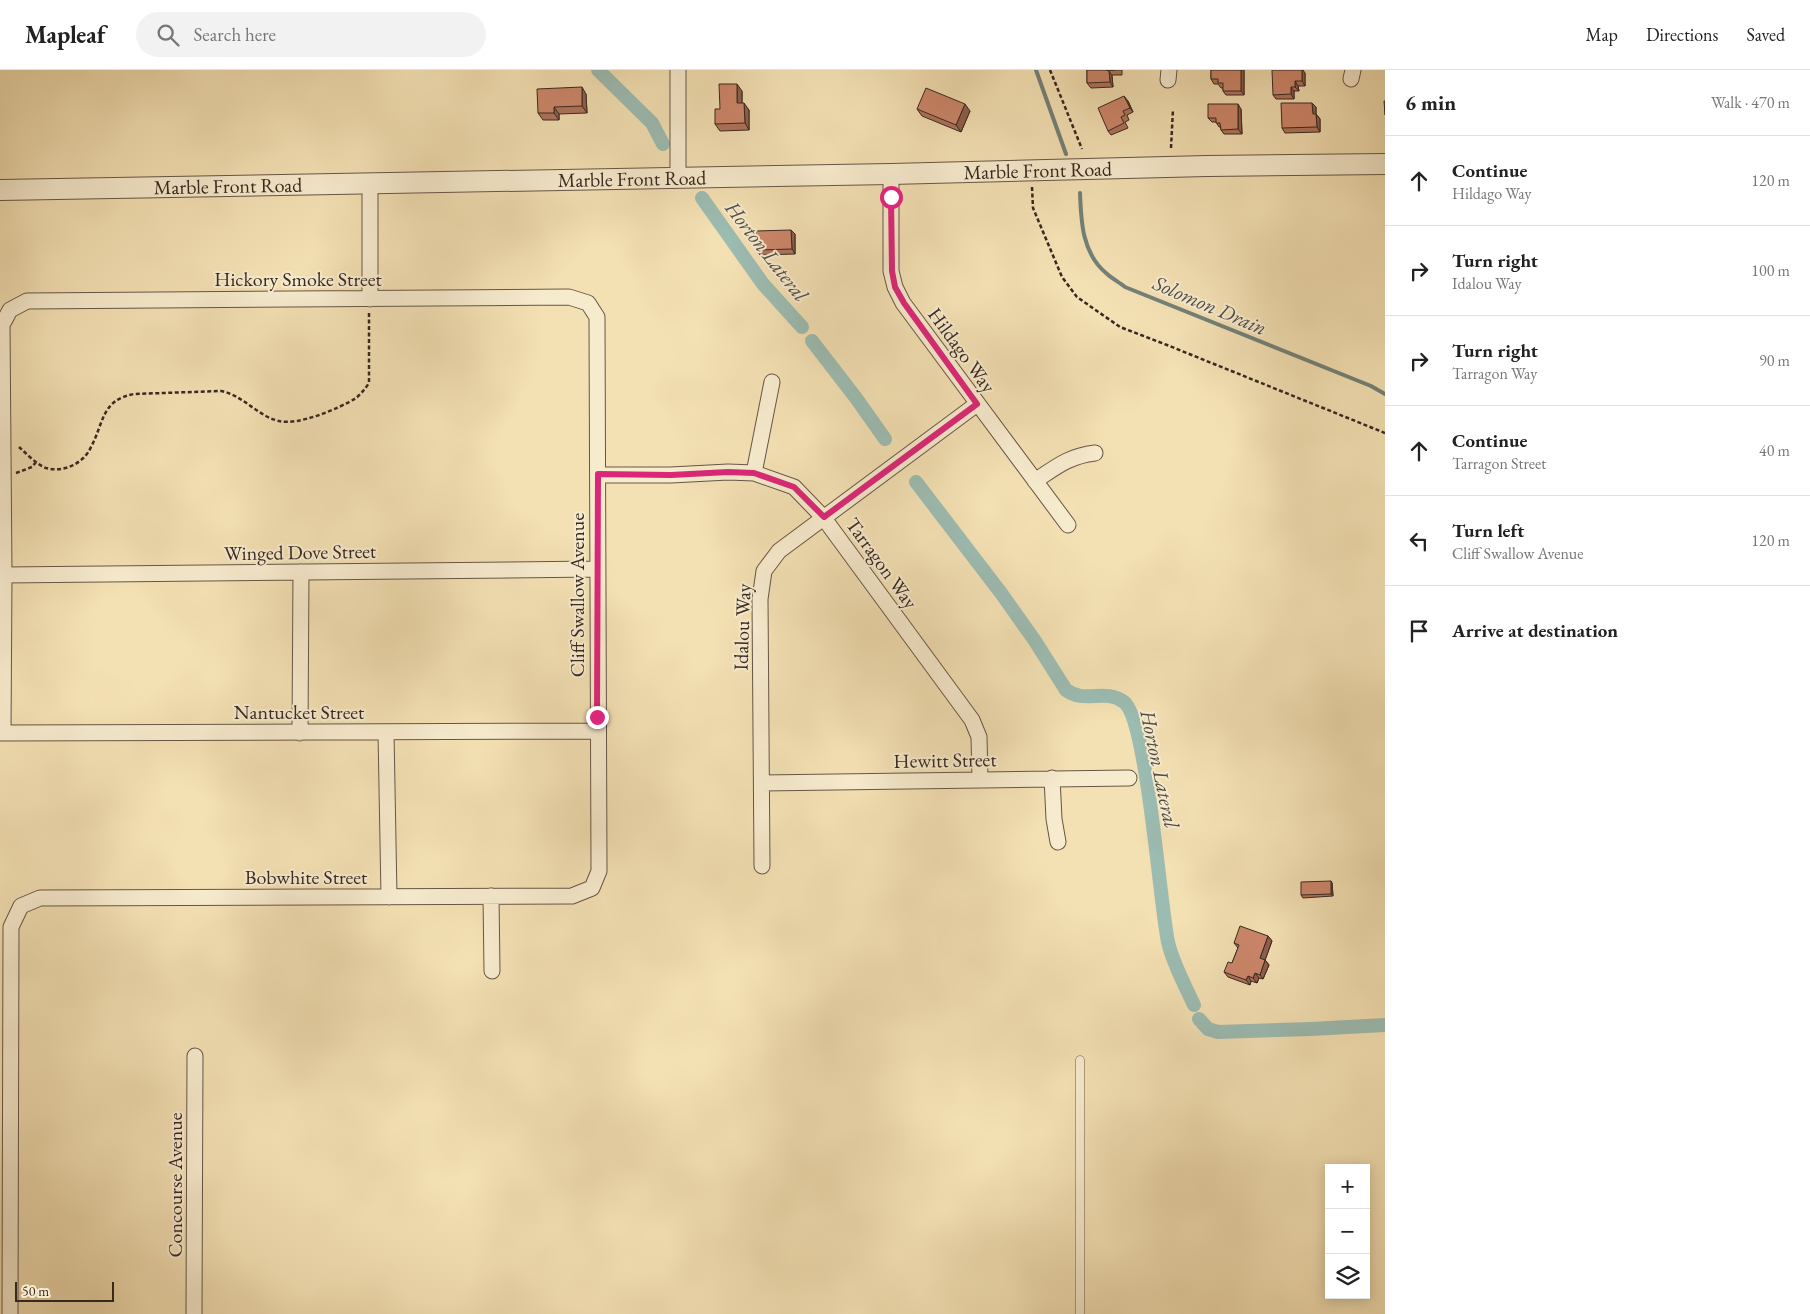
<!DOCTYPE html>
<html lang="en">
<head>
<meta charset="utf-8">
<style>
	:root { --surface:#fff; --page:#f2f2f2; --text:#222; --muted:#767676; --line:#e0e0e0 }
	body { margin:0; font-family:"EB Garamond",serif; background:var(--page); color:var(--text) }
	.controls { position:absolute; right:15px; bottom:15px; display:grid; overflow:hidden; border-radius:0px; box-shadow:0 2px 12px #0003 }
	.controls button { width:45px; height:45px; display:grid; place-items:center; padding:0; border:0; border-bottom:1px solid var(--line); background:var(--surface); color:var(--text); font:25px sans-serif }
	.scale { position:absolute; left:15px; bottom:12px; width:99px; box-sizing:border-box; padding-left:5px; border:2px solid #372821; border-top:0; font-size:14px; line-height:18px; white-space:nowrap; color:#372821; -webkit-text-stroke:4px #f7ebce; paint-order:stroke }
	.stop { position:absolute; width:15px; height:15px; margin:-11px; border:4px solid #db2777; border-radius:50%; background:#fff }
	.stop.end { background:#db2777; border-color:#fff; box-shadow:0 1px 5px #0008 }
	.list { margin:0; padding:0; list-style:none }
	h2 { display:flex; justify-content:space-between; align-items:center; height:65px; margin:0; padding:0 20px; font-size:21px }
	h2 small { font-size:16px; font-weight:400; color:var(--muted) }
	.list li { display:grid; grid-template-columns:32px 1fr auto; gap:15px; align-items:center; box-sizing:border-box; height:90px; padding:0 20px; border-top:1px solid var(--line) }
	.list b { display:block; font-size:19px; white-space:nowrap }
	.list p { margin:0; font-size:16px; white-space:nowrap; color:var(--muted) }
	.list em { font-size:16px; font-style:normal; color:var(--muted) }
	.icon { flex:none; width:28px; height:28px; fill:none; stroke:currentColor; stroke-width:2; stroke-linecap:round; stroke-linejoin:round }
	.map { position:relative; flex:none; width:1385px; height:1244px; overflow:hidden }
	header { display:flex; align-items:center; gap:30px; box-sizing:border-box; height:70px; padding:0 25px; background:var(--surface); border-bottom:1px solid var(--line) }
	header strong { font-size:24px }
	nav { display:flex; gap:28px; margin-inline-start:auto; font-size:18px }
	.search { width:350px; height:45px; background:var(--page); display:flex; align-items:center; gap:12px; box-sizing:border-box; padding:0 18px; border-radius:28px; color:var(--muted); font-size:19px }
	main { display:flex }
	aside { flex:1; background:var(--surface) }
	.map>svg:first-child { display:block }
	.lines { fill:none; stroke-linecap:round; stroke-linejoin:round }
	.stream { stroke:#748178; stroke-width:4 }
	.canal { stroke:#9cbcb2; stroke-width:14 }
	.service-casing { stroke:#665646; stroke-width:9 }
	.minor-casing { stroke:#665646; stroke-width:17 }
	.tertiary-casing { stroke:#665646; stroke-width:22 }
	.path { stroke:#372821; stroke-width:2.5; stroke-dasharray:4 2.5; stroke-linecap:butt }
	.service { stroke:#f7ebce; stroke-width:8 }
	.minor { stroke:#f7ebce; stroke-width:15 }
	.tertiary { stroke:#f7ebce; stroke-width:20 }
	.wall { fill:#b0745c; stroke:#372821 }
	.shaded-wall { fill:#905e4b; stroke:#372821 }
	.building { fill:#cd876b; stroke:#372821 }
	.route { stroke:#db2777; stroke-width:6 }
	.labels { text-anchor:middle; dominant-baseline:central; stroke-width:4; stroke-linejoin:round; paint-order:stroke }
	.street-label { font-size:20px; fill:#372821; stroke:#f7ebce }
	.water-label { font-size:21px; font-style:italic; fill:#504d45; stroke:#f7ebce }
</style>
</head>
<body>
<header>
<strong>Mapleaf</strong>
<div class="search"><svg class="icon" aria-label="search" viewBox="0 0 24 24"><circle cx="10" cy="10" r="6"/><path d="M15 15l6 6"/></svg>Search here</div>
<nav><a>Map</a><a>Directions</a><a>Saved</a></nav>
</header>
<main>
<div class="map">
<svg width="1385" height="1244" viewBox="0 0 1385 1244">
	<rect width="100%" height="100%" fill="#f3e0b3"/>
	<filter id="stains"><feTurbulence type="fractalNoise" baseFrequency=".004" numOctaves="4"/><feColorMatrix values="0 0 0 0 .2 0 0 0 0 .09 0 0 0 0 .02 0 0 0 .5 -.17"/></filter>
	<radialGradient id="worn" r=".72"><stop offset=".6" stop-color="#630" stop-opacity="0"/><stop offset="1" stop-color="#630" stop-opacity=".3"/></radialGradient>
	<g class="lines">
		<path class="stream" d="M1036 0 1066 84
			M1080 123C1081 151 1082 183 1106 203 1111 208 1119 212 1125 217L1371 316 1385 324"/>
		<path class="canal" d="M598 0 652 53 663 74
			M702 128 763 214 802 257
			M812 271 856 328 885 369
			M916 412 1001 523 1035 571 1066 620C1085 634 1105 618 1124 632 1147 649 1160 835 1168 872 1173 894 1185 915 1194 935
			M1199 949 1208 959 1218 962 1311 959 1385 955"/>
		<defs>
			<path id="service" d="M1080 990V1244"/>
			<path id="minor" d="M678 0V108
				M1351 9 1353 0
				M1168 10 1169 0
				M891 104V201L895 217 903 233 1068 455
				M370 229V114
				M754 403 772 312
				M598 405H671L728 402 754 403 794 417 823 447 972 650 979 667 980 709
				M1035 411C1056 397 1069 386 1095 383
				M4 505 597 499
				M386 662 389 827
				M0 663 597 661
				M3 663 4 505 2 255 10 240 27 231 569 227 588 233 597 247 599 801 592 818 572 826 40 828 21 836 11 857 10 1244
				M300 663 301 502
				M1052 708 1054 749 1058 772
				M762 713 1129 708
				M762 796 760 529 764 501 779 481 977 334
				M491 826 492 901
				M194 1244 195 986"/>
			<g id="tertiary">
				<path id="s1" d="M0 120 891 104 1207 96 1385 94"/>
			</g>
		</defs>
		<use href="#service" class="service-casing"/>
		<use href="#minor" class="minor-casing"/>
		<use href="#tertiary" class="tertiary-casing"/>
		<path class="path" d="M1050 0 1082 79
			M1171 78 1173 39
			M1032 117 1033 138 1062 207 1077 227 1120 257 1167 275 1385 363
			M19 377C27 384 36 394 46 398 64 403 84 393 91 377 104 353 101 330 134 324L221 321C243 325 257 346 279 351 298 356 340 338 356 328 361 324 365 319 369 313V242
			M16 403 32 397 36 392"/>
		<use href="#service" class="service"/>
		<use href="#minor" class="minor"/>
		<use href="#tertiary" class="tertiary"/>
	</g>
	<path class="wall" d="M1087 0H1122V5H1112V6L1113 17 1091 18 1087 13Z
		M1211 0H1244V25H1226L1223 21V18H1221L1218 14H1214L1211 9Z
		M1305 3V16H1298L1299 21H1294V29H1276L1273 25Z
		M742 21V33L749 40V60L720 61 715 54 720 39Z
		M586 24 587 43 559 44V50H543L538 43Z
		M1128 31 1133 42 1127 45 1129 50 1125 52 1128 58 1111 65 1108 61Z
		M1312 33 1316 37V44L1320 49V62L1285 63 1282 58Z
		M917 39 970 41 961 62 922 46Z
		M1241 39 1242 64H1224L1221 60V57H1219L1216 52H1212L1208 48Z
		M795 164V184L760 185 757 180Z
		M1331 811 1332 813 1333 826 1303 828 1301 825Z
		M1268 866 1272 871 1265 890 1269 895 1263 909 1259 908 1257 913 1251 911 1250 915 1228 907 1224 902 1232 893 1238 878 1234 873Z"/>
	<path class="shaded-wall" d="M1241 0H1244V25L1241 21Z
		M1302 0H1303L1305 3V16L1302 11Z
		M1109 1 1112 6 1113 17 1110 12Z
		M1295 11 1298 16 1299 21 1295 17Z
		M737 14 742 21V40L737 33Z
		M582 17 586 24 587 43 582 36Z
		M1291 17 1294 21V29L1291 24Z
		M1124 26 1128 31 1133 42 1130 38Z
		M744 33 749 40V60L745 53Z
		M1312 33 1316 37V49L1313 44Z
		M965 34 970 41 961 62 956 55Z
		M1238 34 1241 39 1242 64 1238 59Z
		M554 37 559 44V50L554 43Z
		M1316 44 1320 49V62L1317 57Z
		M791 160 795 164V184L792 179Z
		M1331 811 1332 813 1333 826 1331 824Z
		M1268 866 1272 871 1264 893 1260 888Z
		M1265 890 1269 895 1263 909 1260 905Z
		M1255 903 1259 908 1257 913 1253 908Z
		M1248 906 1251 911 1250 915 1246 910Z"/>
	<path class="building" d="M1087 0H1114H1106L1109 1 1110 12 1087 13Z
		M1211 0H1241V21H1223V13H1218V9H1211Z
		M1272 0H1302V11H1295V17H1291V24L1273 25Z
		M719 14H737V33H744L745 53 715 54V39H720Z
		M582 17V36L554 37V43H538L537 19Z
		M926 18 965 34 956 55 917 39Z
		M1124 26 1130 38 1123 41 1125 45 1121 47 1124 53 1108 61 1098 38Z
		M1384 31H1385V45Z
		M1281 33H1312L1313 44H1316L1317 57 1282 58Z
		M1208 34H1238V59L1221 60 1220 53H1216V48H1208Z
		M791 160 792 179 757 180 756 161Z
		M1331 811V824L1301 825V812Z
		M1240 856 1268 866 1260 888 1265 890 1260 905 1255 903 1253 908 1248 906 1246 910 1224 902 1228 892 1232 893 1239 875 1234 873Z"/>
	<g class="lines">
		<path class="route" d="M597 647 598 404 671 405 728 402 754 403 794 417 824 447 977 334 904 233 895 217 892 201 891 127"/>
	</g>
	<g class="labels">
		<g class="street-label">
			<text stroke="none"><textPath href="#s1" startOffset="1038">Marble Front Road</textPath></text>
			<text stroke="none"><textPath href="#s1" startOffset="632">Marble Front Road</textPath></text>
			<text stroke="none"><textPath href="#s1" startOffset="228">Marble Front Road</textPath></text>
			<text x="298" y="209">Hickory Smoke Street</text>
			<text transform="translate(962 280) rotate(54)">Hildago Way</text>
			<text transform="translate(300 482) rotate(-1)">Winged Dove Street</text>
			<text transform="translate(882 493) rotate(54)">Tarragon Way</text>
			<text transform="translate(577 525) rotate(-90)">Cliff Swallow Avenue</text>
			<text transform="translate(742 557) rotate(-88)">Idalou Way</text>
			<text x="299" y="642">Nantucket Street</text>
			<text transform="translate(945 690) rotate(-1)">Hewitt Street</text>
			<text x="306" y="807">Bobwhite Street</text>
			<text transform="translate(175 1115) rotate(-90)">Concourse Avenue</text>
		</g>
		<g class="water-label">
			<text transform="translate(767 181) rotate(52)">Horton Lateral</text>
			<text transform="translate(1210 235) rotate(23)">Solomon Drain</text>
			<text transform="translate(1160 699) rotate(78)">Horton Lateral</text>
		</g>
	</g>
	<rect width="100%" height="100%" filter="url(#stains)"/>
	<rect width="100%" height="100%" fill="url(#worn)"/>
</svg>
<div class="controls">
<button>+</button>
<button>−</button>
<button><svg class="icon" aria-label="layers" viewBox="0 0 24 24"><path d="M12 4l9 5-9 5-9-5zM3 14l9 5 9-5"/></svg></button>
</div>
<div class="scale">50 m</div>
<div class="stop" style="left:891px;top:127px"></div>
<div class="stop end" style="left:597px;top:647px"></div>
</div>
<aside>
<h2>6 min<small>Walk · 470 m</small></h2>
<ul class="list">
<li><svg class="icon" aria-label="ahead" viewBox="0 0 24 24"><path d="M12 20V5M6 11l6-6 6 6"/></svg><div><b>Continue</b><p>Hildago Way</p></div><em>120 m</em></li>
<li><svg class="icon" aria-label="right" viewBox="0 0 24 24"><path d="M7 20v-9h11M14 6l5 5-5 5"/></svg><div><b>Turn right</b><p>Idalou Way</p></div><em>100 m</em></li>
<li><svg class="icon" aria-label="right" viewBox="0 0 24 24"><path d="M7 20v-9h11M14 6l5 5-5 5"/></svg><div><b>Turn right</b><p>Tarragon Way</p></div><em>90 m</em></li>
<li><svg class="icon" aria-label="ahead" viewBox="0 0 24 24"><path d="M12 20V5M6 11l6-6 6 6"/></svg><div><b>Continue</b><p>Tarragon Street</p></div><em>40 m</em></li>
<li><svg class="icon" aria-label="left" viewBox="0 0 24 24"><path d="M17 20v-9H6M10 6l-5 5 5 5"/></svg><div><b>Turn left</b><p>Cliff Swallow Avenue</p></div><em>120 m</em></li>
<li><svg class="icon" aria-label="arrive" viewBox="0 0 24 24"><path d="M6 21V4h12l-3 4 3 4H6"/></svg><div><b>Arrive at destination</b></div></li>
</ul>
</aside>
</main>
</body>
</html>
